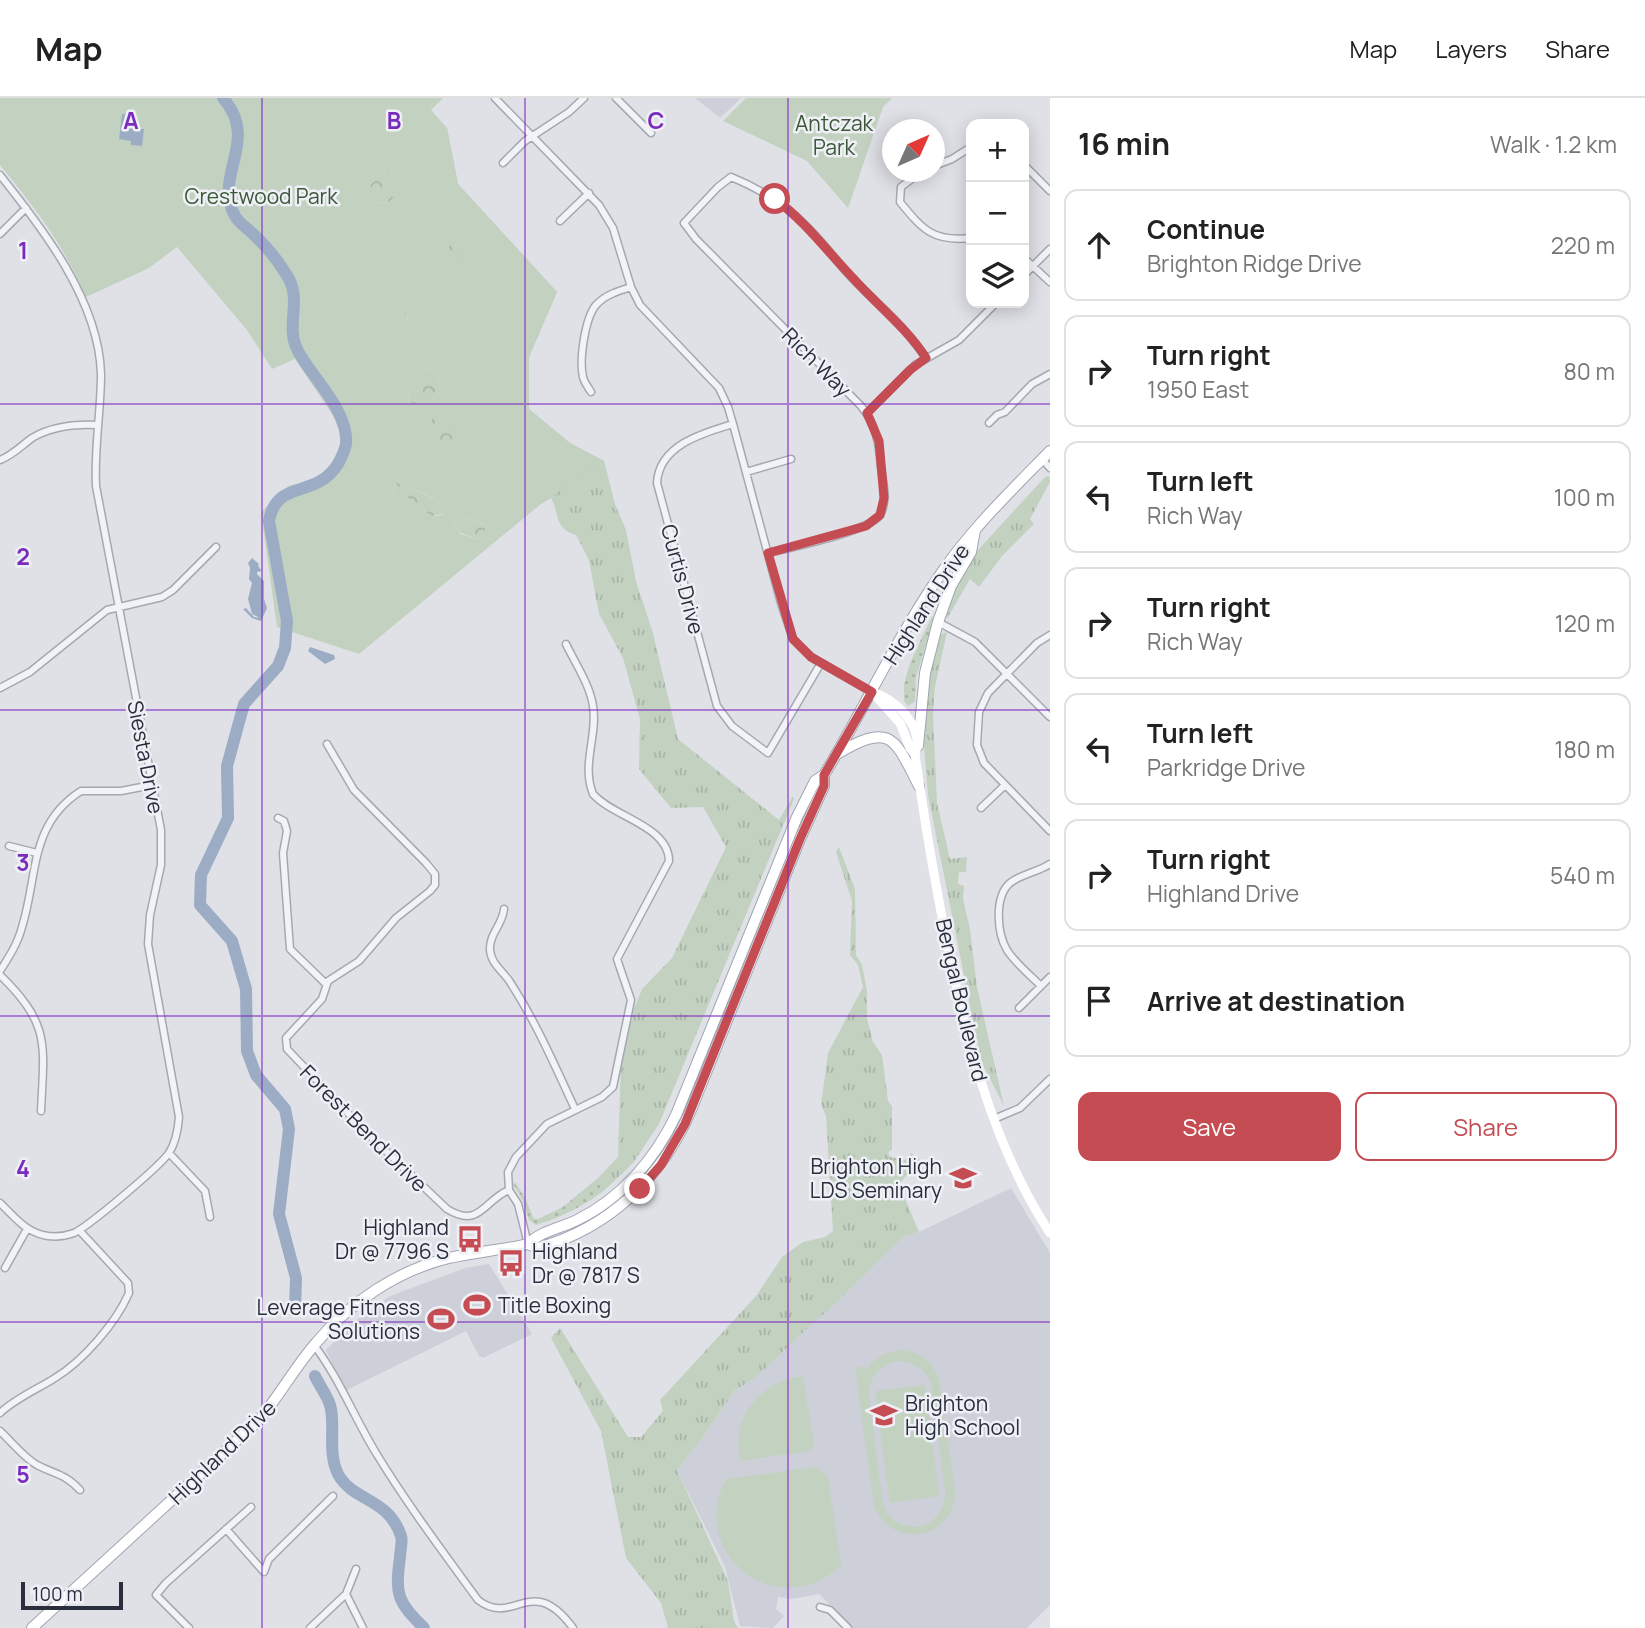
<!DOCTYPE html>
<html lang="en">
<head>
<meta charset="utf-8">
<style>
	:root { --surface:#fff; --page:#f6f6f6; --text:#222; --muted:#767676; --line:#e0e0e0; --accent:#c44c52 }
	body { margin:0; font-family:Manrope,sans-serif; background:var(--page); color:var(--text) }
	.controls { position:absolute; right:21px; top:21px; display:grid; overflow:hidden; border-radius:14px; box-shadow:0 4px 18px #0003 }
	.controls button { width:63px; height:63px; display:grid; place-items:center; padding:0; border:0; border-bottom:2px solid var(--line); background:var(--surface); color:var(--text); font:35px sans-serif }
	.compass { position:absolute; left:882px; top:21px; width:63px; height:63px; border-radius:50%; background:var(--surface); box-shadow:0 4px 18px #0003; rotate:45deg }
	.scale { position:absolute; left:21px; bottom:18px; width:102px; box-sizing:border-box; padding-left:7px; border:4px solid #292e3d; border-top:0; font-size:19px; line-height:24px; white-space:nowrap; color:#292e3d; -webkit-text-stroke:5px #eef0f5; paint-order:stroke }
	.stop { position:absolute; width:21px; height:21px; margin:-16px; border:5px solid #c44c52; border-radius:50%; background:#fff }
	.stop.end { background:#c44c52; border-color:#fff; box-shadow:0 2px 7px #0008 }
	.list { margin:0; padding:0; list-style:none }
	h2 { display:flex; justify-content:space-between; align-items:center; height:91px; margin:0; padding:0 28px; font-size:30px }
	h2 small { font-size:23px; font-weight:400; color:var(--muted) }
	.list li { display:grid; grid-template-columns:46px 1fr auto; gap:21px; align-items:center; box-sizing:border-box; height:112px; margin:0 14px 14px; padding:0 14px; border:2px solid var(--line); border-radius:14px }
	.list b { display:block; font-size:26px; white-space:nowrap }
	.list p { margin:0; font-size:23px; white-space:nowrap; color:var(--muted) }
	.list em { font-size:23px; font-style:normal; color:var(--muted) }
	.actions { display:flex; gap:14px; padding:21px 28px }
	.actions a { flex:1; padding:16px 0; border:2px solid var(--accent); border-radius:14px; text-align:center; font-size:24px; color:var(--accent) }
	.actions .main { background:var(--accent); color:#fff }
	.icon { flex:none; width:38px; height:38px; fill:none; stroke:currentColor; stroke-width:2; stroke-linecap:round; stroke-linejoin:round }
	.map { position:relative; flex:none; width:1050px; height:1530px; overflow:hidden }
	header { display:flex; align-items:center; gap:42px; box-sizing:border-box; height:98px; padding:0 35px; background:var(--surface); border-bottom:2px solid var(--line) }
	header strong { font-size:33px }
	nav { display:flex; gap:38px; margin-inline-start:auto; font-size:24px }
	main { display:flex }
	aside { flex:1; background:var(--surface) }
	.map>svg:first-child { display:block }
	.built { fill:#cdd0d9 }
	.grass { fill:url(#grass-tufts) }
	.forest { fill:url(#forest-crowns) }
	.park { fill:#c3d1c1; fill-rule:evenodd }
	.garden { fill:url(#garden-dots) }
	.water { fill:#9cacc5 }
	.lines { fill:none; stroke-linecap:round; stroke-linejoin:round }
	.river { stroke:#9cacc5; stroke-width:12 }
	.street-casing { stroke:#a5a8b1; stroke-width:9 }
	.primary-casing { stroke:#9fa5b2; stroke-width:12 }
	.street { stroke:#f1f3f6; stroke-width:6 }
	.secondary { stroke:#fff; stroke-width:9 }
	.primary { stroke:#fff; stroke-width:10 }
	.route { stroke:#c44c52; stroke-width:9 }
	.grid { fill:none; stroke:#7b2cbf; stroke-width:2; stroke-opacity:0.55 }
	.labels { text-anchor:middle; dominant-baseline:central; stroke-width:5; stroke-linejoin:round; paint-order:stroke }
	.park-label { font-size:21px; fill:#3a5837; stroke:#eef0f5 }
	.street-label { font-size:21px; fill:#292e3d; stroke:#eef0f5 }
	.poi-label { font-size:21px; fill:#292e3d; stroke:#eef0f5; text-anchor:end }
	.grid-label { font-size:23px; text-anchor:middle; font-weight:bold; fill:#7b2cbf; stroke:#eef0f5; stroke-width:5; stroke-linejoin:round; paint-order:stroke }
</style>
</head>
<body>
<header>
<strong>Map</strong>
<nav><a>Map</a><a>Layers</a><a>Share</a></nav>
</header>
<main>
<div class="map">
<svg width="1050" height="1530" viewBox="0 0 1050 1530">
	<defs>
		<pattern id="grass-tufts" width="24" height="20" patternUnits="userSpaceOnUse" patternTransform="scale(1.75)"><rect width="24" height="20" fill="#c3d1c1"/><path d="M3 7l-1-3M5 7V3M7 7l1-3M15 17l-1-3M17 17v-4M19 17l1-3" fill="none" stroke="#a8b4a7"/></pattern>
		<pattern id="forest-crowns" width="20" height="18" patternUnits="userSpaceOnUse" patternTransform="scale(1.75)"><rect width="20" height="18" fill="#c3d1c1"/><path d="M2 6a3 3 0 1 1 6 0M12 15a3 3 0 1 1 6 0" fill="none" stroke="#a8b4a7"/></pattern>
		<pattern id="garden-dots" width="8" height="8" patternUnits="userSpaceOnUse" patternTransform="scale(1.75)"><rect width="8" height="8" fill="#c3d1c1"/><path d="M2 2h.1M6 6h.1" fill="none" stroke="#a8b4a7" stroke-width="1.8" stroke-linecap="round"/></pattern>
	</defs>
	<rect width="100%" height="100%" fill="#dfe1e7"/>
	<path class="built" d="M695 0H741L720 20Z
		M1011 1090 1050 1155V1507L1027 1530H853L819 1496 792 1501 778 1499 776 1511 784 1518 773 1530 740 1528 725 1469 677 1372 702 1341 735 1292 754 1281 817 1220 828 1213 903 1139 919 1134Z
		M489 1166 532 1236 483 1260 479 1258 466 1233 345 1293 326 1252 354 1224 390 1198 465 1170Z"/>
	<path class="grass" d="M447 30 458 86 557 194 529 259V311L570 345 604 363 615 406 626 432 636 483 653 535 678 641 779 722 793 698 794 701 659 1026 633 1065 608 1089 599 1079 618 1059 621 966 634 911 642 891 672 860 726 749 703 709 671 710 639 671 640 621 623 560 599 516 589 462 576 437C554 430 560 417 551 400L541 406 410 33Z
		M1049 378 1050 384 1030 421 1034 426 1002 458 979 489 970 481 947 521 945 515 959 482 976 454 1045 379Z
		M947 534 935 589 933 616 937 705 950 761 967 759 966 774H959L958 786 964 788 963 801 970 831 977 889 1004 1008 982 965 977 943 928 697 923 636 928 577 937 542 942 536Z
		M839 749 855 791 856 857 862 867 867 893V920L873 944 882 957 888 1003 892 1008V1052L888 1054 890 1059 905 1062 911 1055 920 1062 899 1086 919 1134 903 1139 828 1213 817 1221 754 1281 735 1292 702 1341 677 1372 728 1483 734 1523 738 1530H668L661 1505 626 1460 601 1333 551 1240 560 1230 628 1339H641L663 1313 660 1302 756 1198 782 1159 803 1144 825 1139 833 1133 826 1018 821 1007 828 955 863 889 858 867 850 857 852 803 836 754Z"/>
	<path class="forest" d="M387 72 397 79 403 91 389 104 368 105 365 94 380 75Z
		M450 147 456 151 459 158 454 164 444 165 438 160Z
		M400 207 406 214 409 227 401 229 393 222 391 214Z
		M427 270 436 274C443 295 440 300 419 309L409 303C407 288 415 279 427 270Z
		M436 313 451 316 455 324V346L447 352 439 349 428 328Z
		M396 384C411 392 434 397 444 409V416L431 418 408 400 394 397 393 389Z
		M461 419 479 423 486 429 484 440 479 442 461 435 455 426 456 422Z"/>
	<path class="park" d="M0 0H443L431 12 447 30 458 86 557 194 529 259V311L570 345 604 363 541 406 359 556 277 529 261 414 288 388 323 381 344 342 332 316 295 261 272 271 247 232 177 149 149 170 86 199C63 146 36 111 0 67ZM387 72 397 79 402 91 389 104 369 105 365 94 380 75ZM450 147 456 151 459 158 454 164 444 165 439 160ZM399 208 406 214 409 227 401 228 393 222 391 214ZM427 270 436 274C443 295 440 300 419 308L409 303C407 288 415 280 427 270ZM436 313 451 316 455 324 454 346 447 352 440 349 428 328ZM396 384C411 392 433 396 444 409V416C426 424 421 405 407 400 403 398 399 398 394 397L393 389ZM462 419 479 423 486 429 484 440 479 442 461 436 455 426 456 422Z
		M746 0H892L883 9 848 110 807 63 723 23Z
		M903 1252C921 1255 933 1264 939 1281L955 1391C957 1441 893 1454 874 1408L855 1270 865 1268 866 1272C875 1259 887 1253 903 1252ZM899 1263C914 1264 925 1271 931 1285L945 1393C947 1432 898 1443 883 1406L869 1299C868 1279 880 1266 899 1263Z
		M803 1278 814 1347 809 1353 740 1363C731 1320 759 1283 803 1278Z
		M925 1287 939 1398 890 1405 875 1293Z
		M816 1369 828 1379 841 1468C777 1526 687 1457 726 1381Z"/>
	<path class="garden" d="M932 518 934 521 916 579 915 603 908 608 904 603V586L910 565Z
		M599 1079 608 1089C587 1107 562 1119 536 1127L529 1122 523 1103 513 1086 516 1085 526 1102 534 1121H538L563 1109Z"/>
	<path class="water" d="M122 16 133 17 132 30 144 31 142 48 131 47V43L119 41Z
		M252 460 259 466 258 468 262 473 257 474V476L264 483V501L267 510 261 523 252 520 243 511 246 510 254 519 260 520 252 516 248 501 252 485 249 481 250 470 248 465Z
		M310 549 334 557 335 561 325 566 308 553Z"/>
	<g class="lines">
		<path class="river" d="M223 0C260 42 214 76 234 116 237 124 246 129 252 135 265 147 277 161 286 176 304 202 284 227 298 253 312 280 349 313 346 346 345 353 341 360 338 366 315 402 277 380 269 423L287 523 285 550 278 568 244 606 227 668 228 720 201 777 200 807 232 843 246 891 247 953 256 977 285 1011 289 1031 279 1116 296 1180 295 1213
			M315 1278C319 1287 327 1297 330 1307 336 1326 327 1354 338 1376 353 1404 388 1399 401 1438 403 1444 400 1452 400 1459 395 1497 397 1503 424 1530"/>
		<defs>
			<path id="street" d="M495 0 599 107 613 130 631 189 640 207 719 290 728 309 733 326 781 505 793 541 811 559 872 594
				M616 0 651 35
				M503 65 525 43 569 14 584 0
				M1024 67 1050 93
				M934 68 952 61 971 49
				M921 74 901 89 900 104C923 132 933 144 971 140
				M0 77C43 131 99 203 101 276 101 313 94 350 96 388L161 732V767L150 817 148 846 179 1019C178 1032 176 1044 169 1055 159 1069 89 1128 74 1135 66 1138 57 1139 48 1138 26 1135 15 1119 0 1105
				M560 123 589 95
				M0 136 26 110
				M1024 160 1050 184
				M1024 177 1050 151
				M591 294C588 289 584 284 583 279 579 262 585 220 596 207 605 197 618 193 631 189
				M867 315 915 267 959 242 996 205
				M989 325 997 317 1005 314 1032 286 1050 276
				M733 326C703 335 659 347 657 385L717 608 732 628 768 655 821 565
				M1042 361 1050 370
				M0 362C13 357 21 348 32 340 52 328 75 326 97 327
				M746 374 791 361
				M768 455C789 450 870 433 880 417 888 404 883 383 881 369 879 345 876 326 861 308L696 141 684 125 718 89 731 79C758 90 783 105 803 125 822 142 836 163 853 181 878 207 907 230 926 260
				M938 524 975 544 1050 619
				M1050 537 1037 545 988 595 979 614 977 647 984 665 1050 733
				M0 590 30 574 107 512 162 499 173 492 216 449
				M327 646 354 692 426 765 435 776V787L430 793 396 820 359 863 328 883 322 901 286 940 287 951 365 1033 447 1111C480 1131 483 1103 509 1092
				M981 710 1005 687
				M278 720 284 723 287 733 283 755 290 851 326 886
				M9 748 37 755
				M504 811C503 826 489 836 490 852 491 866 503 873 510 884 536 924 555 968 575 1011
				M0 873C9 859 18 845 22 829 38 778 29 726 81 693H121L152 687
				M0 877C51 927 44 946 41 1013
				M1041 888C1030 877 1015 865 1007 852 997 835 994 799 1010 785 1021 776 1038 774 1050 766
				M1019 910 1050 879
				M994 1021 1020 1010 1050 981
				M169 1055 205 1093 210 1119
				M528 1146 518 1106 509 1092 508 1074 516 1059 547 1026 602 999 613 989 631 902 617 861 669 763C669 728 613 719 593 696 581 667 598 637 593 608 590 587 575 565 566 546
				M5 1170 27 1131
				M314 1247C339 1280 354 1319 376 1355 407 1406 443 1454 478 1502 514 1530 531 1473 573 1530
				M0 1315C16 1300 36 1292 55 1280 83 1263 116 1225 129 1195L128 1185 79 1132
				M0 1333C12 1344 23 1359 37 1367 56 1377 64 1375 80 1392
				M226 1431 264 1474 269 1461 333 1398
				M346 1496 363 1530
				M820 1509 830 1512 848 1530
				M189 1530 156 1497 166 1485 251 1409
				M310 1530 346 1496 356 1471"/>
			<path id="primary" d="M918 648 925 575 938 524 951 488 971 454 975 432
				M837 656C891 624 894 639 919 688
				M528 1146 538 1150C609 1130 662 1080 691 1012L800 741 824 688V677
				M32 1530 259 1322C280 1297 295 1269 316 1245 349 1205 398 1172 449 1160 475 1154 502 1152 528 1146 541 1133 561 1130 577 1122 622 1100 655 1061 676 1017L797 719 815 683 824 677C864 611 896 541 940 477 971 431 1011 393 1050 353"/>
		</defs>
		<use href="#street" class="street-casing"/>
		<use href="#primary" class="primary-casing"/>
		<use href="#street" class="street"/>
		<path class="secondary" d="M872 594C895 601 925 628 915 656 923 712 932 768 943 824 964 932 989 1042 1050 1135
			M873 595 900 625 910 650 915 656"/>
		<use href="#primary" class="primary"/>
	</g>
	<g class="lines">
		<path class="route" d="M640 1091 661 1067 685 1026 800 741 824 688V677L872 594 811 559 793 541 768 455 866 428 880 417 884 400 879 343 867 315 910 272 926 260C906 229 876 206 852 179 826 152 805 123 775 101"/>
	</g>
	<path class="grid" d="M262 0V1530M525 0V1530M788 0V1530M0 306H1050M0 612H1050M0 918H1050M0 1224H1050"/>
	<defs>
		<symbol id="school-bare" viewBox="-9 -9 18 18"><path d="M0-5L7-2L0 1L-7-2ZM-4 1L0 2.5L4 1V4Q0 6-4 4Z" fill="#c44c52" stroke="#eef0f5" stroke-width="2.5" paint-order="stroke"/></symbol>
		<symbol id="bus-bare" viewBox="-9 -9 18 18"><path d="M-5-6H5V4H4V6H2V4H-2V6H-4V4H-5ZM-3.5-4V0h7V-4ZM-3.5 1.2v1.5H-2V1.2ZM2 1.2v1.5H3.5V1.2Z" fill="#c44c52" stroke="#eef0f5" stroke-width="2.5" paint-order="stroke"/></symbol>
		<symbol id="stadium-bare" viewBox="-9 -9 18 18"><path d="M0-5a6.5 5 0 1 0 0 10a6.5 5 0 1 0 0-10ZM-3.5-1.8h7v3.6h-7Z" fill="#c44c52" stroke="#eef0f5" stroke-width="2.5" paint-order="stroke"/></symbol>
	</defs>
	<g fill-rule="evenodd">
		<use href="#school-bare" x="944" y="1061" width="38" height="38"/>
		<use href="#bus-bare" x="451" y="1122" width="38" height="38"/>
		<use href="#bus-bare" x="492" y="1146" width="38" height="38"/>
		<use href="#stadium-bare" x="458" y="1188" width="38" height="38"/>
		<use href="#stadium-bare" x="422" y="1202" width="38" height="38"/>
		<use href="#school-bare" x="865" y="1298" width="38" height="38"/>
	</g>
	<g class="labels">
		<g class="park-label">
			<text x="834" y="25">Antczak<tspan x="834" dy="24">Park</tspan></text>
			<text x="261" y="98">Crestwood Park</text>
		</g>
		<g class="street-label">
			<text transform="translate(817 264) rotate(45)">Rich Way</text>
			<text transform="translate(683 481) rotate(75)">Curtis Drive</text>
			<text transform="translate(926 506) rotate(-57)">Highland Drive</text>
			<text transform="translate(146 659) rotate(79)">Siesta Drive</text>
			<text transform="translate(962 902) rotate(77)">Bengal Boulevard</text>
			<text transform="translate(364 1030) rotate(45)">Forest Bend Drive</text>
			<text transform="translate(222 1354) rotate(-44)">Highland Drive</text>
		</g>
		<g class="poi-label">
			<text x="942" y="1068">Brighton High<tspan x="942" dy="24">LDS Seminary</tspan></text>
			<text x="449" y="1129">Highland<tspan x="449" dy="24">Dr @ 7796 S</tspan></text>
			<text x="532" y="1153" text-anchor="start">Highland<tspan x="532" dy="24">Dr @ 7817 S</tspan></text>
			<text x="498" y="1207" text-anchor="start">Title Boxing</text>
			<text x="420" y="1209">Leverage Fitness<tspan x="420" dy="24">Solutions</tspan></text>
			<text x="905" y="1305" text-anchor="start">Brighton<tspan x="905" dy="24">High School</tspan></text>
		</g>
	</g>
	<g class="grid-label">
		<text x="131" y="31">A</text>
		<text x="394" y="31">B</text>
		<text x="656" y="31">C</text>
		<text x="23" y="161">1</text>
		<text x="23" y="467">2</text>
		<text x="23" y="773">3</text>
		<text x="23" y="1079">4</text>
		<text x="23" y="1385">5</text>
	</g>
</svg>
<div class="controls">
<button>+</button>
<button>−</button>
<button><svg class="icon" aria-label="layers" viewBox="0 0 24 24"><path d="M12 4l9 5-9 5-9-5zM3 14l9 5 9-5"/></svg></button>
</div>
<svg class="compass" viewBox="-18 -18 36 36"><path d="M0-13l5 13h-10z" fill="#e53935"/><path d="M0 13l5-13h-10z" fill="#767676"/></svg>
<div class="scale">100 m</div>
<div class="stop" style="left:775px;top:101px"></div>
<div class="stop end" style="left:640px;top:1091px"></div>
</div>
<aside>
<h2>16 min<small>Walk · 1.2 km</small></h2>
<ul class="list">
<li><svg class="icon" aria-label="ahead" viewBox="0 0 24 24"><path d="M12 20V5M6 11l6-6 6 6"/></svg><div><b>Continue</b><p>Brighton Ridge Drive</p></div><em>220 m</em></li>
<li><svg class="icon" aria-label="right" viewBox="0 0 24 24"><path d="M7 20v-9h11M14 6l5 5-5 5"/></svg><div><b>Turn right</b><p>1950 East</p></div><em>80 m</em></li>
<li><svg class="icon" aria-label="left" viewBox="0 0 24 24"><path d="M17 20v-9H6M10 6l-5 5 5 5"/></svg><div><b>Turn left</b><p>Rich Way</p></div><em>100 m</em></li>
<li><svg class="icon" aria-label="right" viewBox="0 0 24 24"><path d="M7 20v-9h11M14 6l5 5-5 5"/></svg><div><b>Turn right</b><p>Rich Way</p></div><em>120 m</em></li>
<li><svg class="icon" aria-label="left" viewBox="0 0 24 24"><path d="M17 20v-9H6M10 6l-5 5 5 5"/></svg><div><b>Turn left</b><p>Parkridge Drive</p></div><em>180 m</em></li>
<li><svg class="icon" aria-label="right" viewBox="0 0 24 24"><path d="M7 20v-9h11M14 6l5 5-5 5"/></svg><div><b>Turn right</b><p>Highland Drive</p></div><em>540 m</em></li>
<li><svg class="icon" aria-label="arrive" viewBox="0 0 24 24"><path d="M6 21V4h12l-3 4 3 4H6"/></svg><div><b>Arrive at destination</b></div></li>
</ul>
<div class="actions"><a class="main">Save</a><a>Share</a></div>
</aside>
</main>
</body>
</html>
